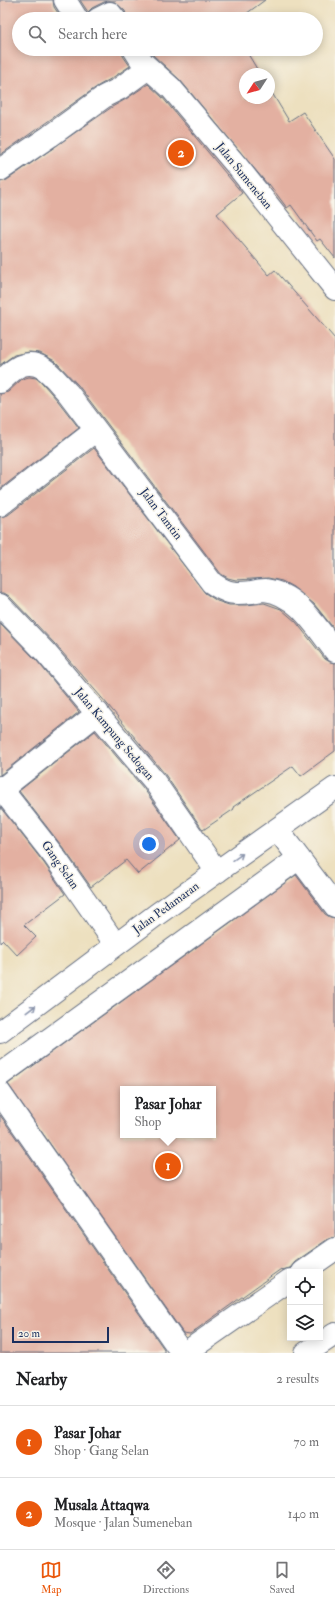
<!DOCTYPE html>
<html lang="en">
<head>
<meta charset="utf-8">
<style>
	:root { --surface:#fff; --page:#f6f6f6; --text:#202124; --muted:#757577; --line:#e0e0e0; --accent:#ea580c }
	body { margin:0; font-family:"IM FELL Double Pica",serif; background:var(--page); color:var(--text) }
	.controls { position:absolute; right:12px; bottom:12px; display:grid; overflow:hidden; border-radius:0px; box-shadow:0 2px 10px #0003 }
	.controls button { width:36px; height:36px; display:grid; place-items:center; padding:0; border:0; border-bottom:1px solid var(--line); background:var(--surface); color:var(--text); font:20px sans-serif }
	.compass { position:absolute; left:239px; top:68px; width:36px; height:36px; border-radius:50%; background:var(--surface); box-shadow:0 2px 10px #0003; rotate:234deg }
	.scale { position:absolute; left:12px; bottom:10px; width:97px; box-sizing:border-box; padding-left:4px; border:2px solid #1b2f5e; border-top:0; font-size:11px; line-height:14px; white-space:nowrap; color:#1b2f5e; -webkit-text-stroke:3px #f7f3e8; paint-order:stroke }
	.you { position:absolute; left:149px; top:844px; width:14px; height:14px; margin:-10px; border:3px solid #fff; border-radius:50%; background:#1a73e8; box-shadow:0 0 0 6px #1a73e833 }
	.badge { display:grid; place-items:center; width:26px; height:26px; border-radius:50%; background:var(--accent); color:#fff; font-size:13px; font-weight:700 }
	.pin { position:absolute; translate:-50% -50%; border:2px solid #fff; box-shadow:0 1px 4px #0006 }
	.popup { position:absolute; left:120px; top:1086px; width:96px; height:52px; box-sizing:border-box; display:grid; place-content:center; border-radius:0px; background:var(--surface); filter:drop-shadow(0 1px 3px #0005); font-size:13px; white-space:nowrap; color:var(--muted) }
	.popup b { font-size:15px; color:var(--text) }
	.popup::after { content:''; position:absolute; left:50%; top:100%; margin-left:-8px; border:8px solid transparent; border-top-color:var(--surface) }
	.list { margin:0; padding:0; list-style:none }
	h2 { display:flex; justify-content:space-between; align-items:center; height:52px; margin:0; padding:0 16px; font-size:17px }
	h2 small { font-size:13px; font-weight:400; color:var(--muted) }
	.list li { display:grid; grid-template-columns:26px 1fr auto; gap:12px; align-items:center; box-sizing:border-box; height:72px; padding:0 16px; border-top:1px solid var(--line) }
	.list b { display:block; font-size:15px; white-space:nowrap }
	.list p { margin:0; font-size:13px; white-space:nowrap; color:var(--muted) }
	.list em { font-size:13px; font-style:normal; color:var(--muted) }
	.icon { flex:none; width:22px; height:22px; fill:none; stroke:currentColor; stroke-width:2; stroke-linecap:round; stroke-linejoin:round }
	.map { position:relative; flex:none; width:335px; height:1353px; overflow:hidden }
	.search { position:absolute; background:var(--surface); box-shadow:0 2px 10px #0003; left:12px; right:12px; top:12px; height:44px; display:flex; align-items:center; gap:10px; box-sizing:border-box; padding:0 14px; border-radius:22px; color:var(--muted); font-size:15px }
	.sheet { height:196px; background:var(--surface) }
	nav { display:flex; justify-content:space-around; align-items:center; box-sizing:border-box; height:56px; border-top:1px solid var(--line); background:var(--surface); font-size:11px; color:var(--muted) }
	nav a { display:grid; justify-items:center; gap:2px }
	nav .on { color:var(--accent) }
	.map>svg:first-child { display:block }
	.building { fill:#e3b0a1; fill-rule:evenodd }
	.lines { fill:none; stroke-linecap:round; stroke-linejoin:round }
	.minor-casing { stroke:#646d80; stroke-width:24 }
	.minor { stroke:#fff; stroke-width:22 }
	.oneway { stroke:#8d97ae }
	.labels { text-anchor:middle; dominant-baseline:central; stroke-width:3; stroke-linejoin:round; paint-order:stroke }
	.street-label { font-size:12px; fill:#1b2f5e; stroke:#f7f3e8 }
</style>
</head>
<body>
<div class="map">
<svg width="335" height="1353" viewBox="0 0 335 1353">
	<rect width="100%" height="100%" fill="#f7f3e8"/>
	<filter id="ink" filterUnits="userSpaceOnUse"><feTurbulence type="fractalNoise" baseFrequency=".025" numOctaves="2"/><feDisplacementMap in="SourceGraphic" scale="8" xChannelSelector="R" yChannelSelector="G"/><feConvolveMatrix kernelMatrix="1 2 1 2 8 2 1 2 1" color-interpolation-filters="sRGB"/></filter>
	<filter id="wash" filterUnits="userSpaceOnUse"><feTurbulence type="fractalNoise" baseFrequency=".012" numOctaves="4" result="noise"/><feDisplacementMap in="SourceGraphic" scale="16" xChannelSelector="R" yChannelSelector="G"/><feGaussianBlur stdDeviation="0.9" result="paint"/><feColorMatrix in="noise" values="0 0 0 0 0 0 0 0 0 0 0 0 0 0 0 0 0 1.4 0 .05"/><feComposite in="paint" operator="in"/></filter>
	<g filter="url(#wash)">
		<rect width="100%" height="100%" fill="#ede0bf"/>
		<g id="blocks">
			<path class="building" d="M0 0H53L54 7 62 19H19V49H122L123 56 130 66 112 78 98 86 0 155Z
				M80 0H265L239 19H127L125 11 115 2 109 1 104 2 92 8 88 12Z
				M149 49H245L260 74H245V98H269V88L289 121 303 112 335 159V258L320 239 317 241 291 205 287 208 269 184 268 185 180 80 153 55Z
				M148 84 162 97 242 193 217 214 269 275 275 270 335 339V630L314 604 293 587 282 581 268 578 236 580 228 578 221 574 78 385 55 361 40 353 29 352 14 355 0 365V182L7 180 112 107 126 99Z
				M29 377 36 378 44 385 58 401 79 428 0 489V394L8 392 22 379Z
				M94 448 205 593 217 601 229 605H246L264 603 281 609 296 622 325 659 330 662 335 663V751L301 776 293 766 233 807 234 809 203 830 164 773 108 705 55 644 9 596 4 593H0V517L8 515Z
				M0 623 37 661 79 712 0 775Z
				M95 731 144 789 180 840 138 874 126 860 91 887 64 849 19 791Z
				M0 807 44 863 65 894 24 925 36 937 17 955 3 940 0 943Z
				M296 875 325 914 330 917 335 918V1237L328 1239 295 1262 290 1268 282 1270 281 1269 190 1334 183 1333 8 1084ZM123 1089H213V1135H123Z
				M0 1115 164 1349V1353H0Z"/>
		</g>
	</g>
	<g filter="url(#ink)">
		<use href="#blocks" fill-opacity="0" stroke="#646d80" stroke-width="1"/>
		<g class="lines">
			<defs>
				<path id="minor" d="M65 0 77 19
					M98 19 110 13 115 19
					M134 49 143 63 171 88 237 166 335 289
					M0 170 50 136 105 96 119 89 148 68
					M0 382C6 377 13 369 20 366 42 357 55 380 68 393L212 583C228 594 233 594 252 592 256 591 261 590 265 590 298 594 316 627 335 651
					M0 505 96 430
					M0 605 46 653 154 781 217 872
					M0 787 54 856 116 945
					M2 789 98 713
					M277 829 335 906
					M0 1032 156 915 335 788
					M0 1075 299 858
					M0 1093 182 1353
					M302 1272 335 1249
					M185 1353 290 1280
					M306 1353 335 1334"/>
			</defs>
			<use href="#minor" class="minor-casing"/>
			<use href="#minor" class="minor"/>
		</g>
		<defs><path id="oneway-shaft" d="M-6 0H5M1.5-3L5.5 0L1.5 3" fill="none" stroke-width="1.6" stroke-linecap="round" stroke-linejoin="round"/></defs>
		<g class="oneway">
			<use href="#oneway-shaft" transform="translate(238 857) rotate(-35)"/>
			<use href="#oneway-shaft" transform="translate(31 1009) rotate(-37)"/>
		</g>
	</g>
	<g class="labels">
		<g class="street-label">
			<text transform="translate(244 176) rotate(51)">Jalan Sumeneban</text>
			<text transform="translate(161 514) rotate(53)">Jalan Tamtin</text>
			<text transform="translate(114 734) rotate(50)">Jalan Kampung Sedogan</text>
			<text transform="translate(60 865) rotate(55)">Gang Selan</text>
			<text transform="translate(166 908) rotate(-36)">Jalan Pedamaran</text>
		</g>
	</g>
</svg>
<div class="controls">
<button><svg class="icon" aria-label="locate" viewBox="0 0 24 24"><circle cx="12" cy="12" r="6"/><path d="M12 2v4M12 18v4M2 12h4M18 12h4"/></svg></button>
<button><svg class="icon" aria-label="layers" viewBox="0 0 24 24"><path d="M12 4l9 5-9 5-9-5zM3 14l9 5 9-5"/></svg></button>
</div>
<svg class="compass" viewBox="-18 -18 36 36"><path d="M0-13l5 13h-10z" fill="#e53935"/><path d="M0 13l5-13h-10z" fill="#757577"/></svg>
<div class="scale">20 m</div>
<div class="you"></div>
<div class="pin badge" style="left:168px;top:1166px">1</div>
<div class="popup"><b>Pasar Johar</b>Shop</div>
<div class="pin badge" style="left:181px;top:153px">2</div>
<div class="search"><svg class="icon" aria-label="search" viewBox="0 0 24 24"><circle cx="10" cy="10" r="6"/><path d="M15 15l6 6"/></svg>Search here</div>
</div>
<section class="sheet">
<h2>Nearby<small>2 results</small></h2>
<ul class="list">
<li><span class="badge">1</span><div><b>Pasar Johar</b><p>Shop · Gang Selan</p></div><em>70 m</em></li>
<li><span class="badge">2</span><div><b>Musala Attaqwa</b><p>Mosque · Jalan Sumeneban</p></div><em>140 m</em></li>
</ul>
</section>
<nav>
<a class="on"><svg class="icon" aria-label="map" viewBox="0 0 24 24"><path d="M3 6l6-2 6 2 6-2v14l-6 2-6-2-6 2zM9 4v14M15 6v14"/></svg>Map</a>
<a><svg class="icon" aria-label="directions" viewBox="0 0 24 24"><path d="M12 3l9 9-9 9-9-9zM9 14v-3h6M13 9l2 2-2 2"/></svg>Directions</a>
<a><svg class="icon" aria-label="saved" viewBox="0 0 24 24"><path d="M7 4h10v16l-5-4-5 4z"/></svg>Saved</a>
</nav>
</body>
</html>
